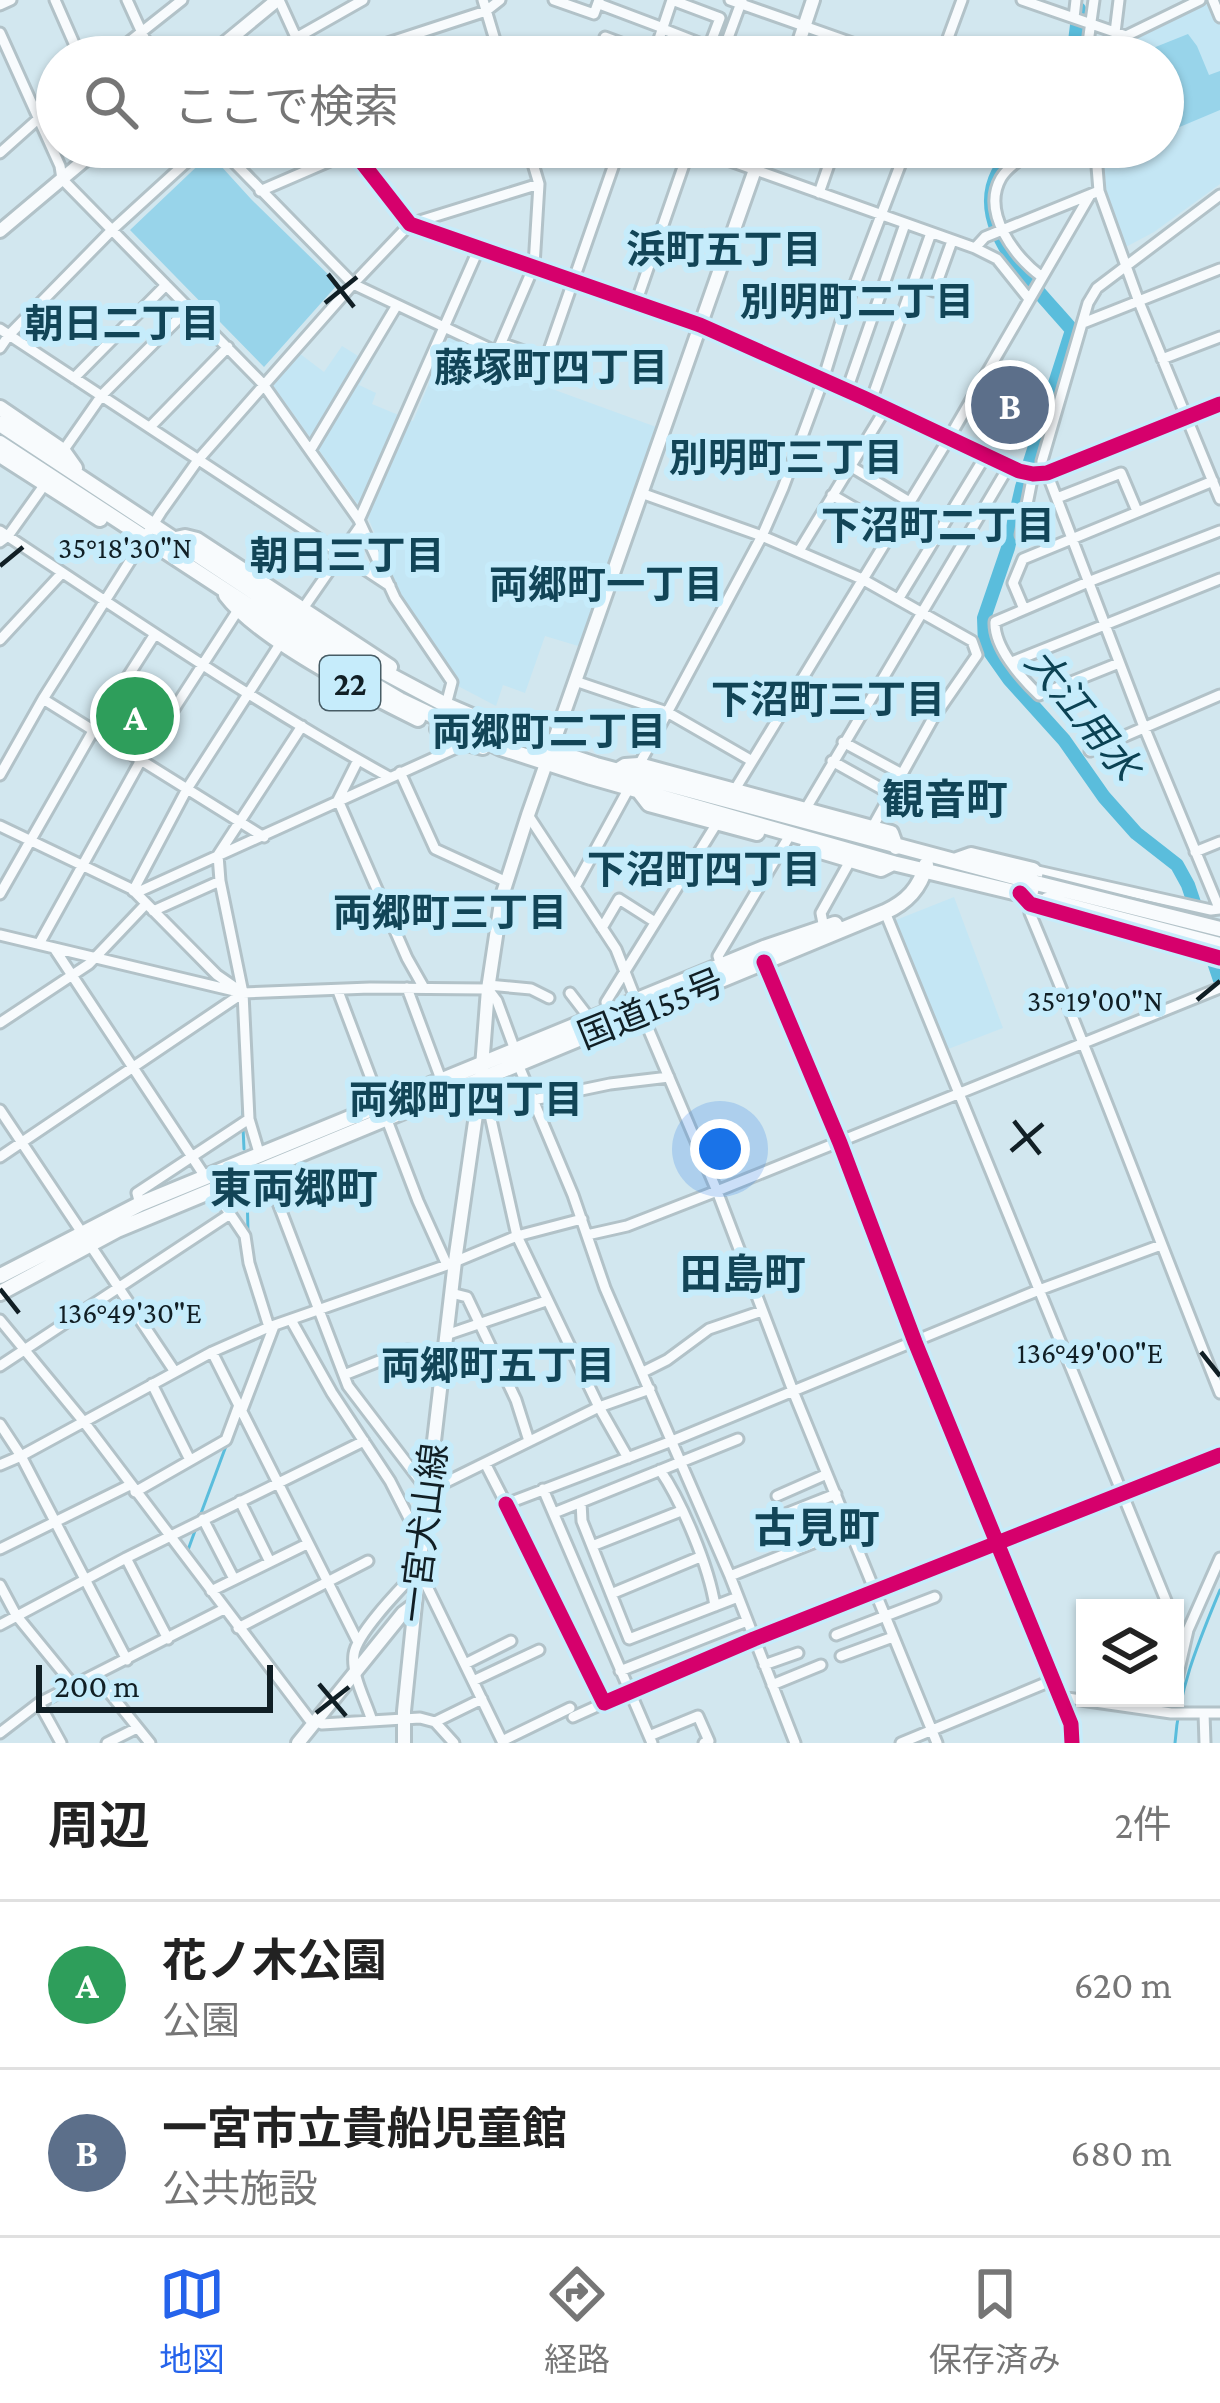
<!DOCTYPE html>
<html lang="ja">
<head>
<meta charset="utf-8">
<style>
	:root { --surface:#fff; --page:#f2f2f2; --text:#222; --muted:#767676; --line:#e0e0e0; --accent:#2563eb }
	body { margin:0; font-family:"Crimson Pro","Noto Sans JP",serif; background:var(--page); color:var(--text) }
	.controls { position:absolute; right:36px; bottom:36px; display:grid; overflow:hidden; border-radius:0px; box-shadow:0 3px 9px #0004 }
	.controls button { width:108px; height:108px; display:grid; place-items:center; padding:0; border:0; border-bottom:3px solid var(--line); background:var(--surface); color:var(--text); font:60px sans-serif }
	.scale { position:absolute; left:36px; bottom:30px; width:237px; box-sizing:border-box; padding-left:12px; border:6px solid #111f25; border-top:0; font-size:33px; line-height:42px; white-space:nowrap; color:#111f25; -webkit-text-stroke:9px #c6ecfb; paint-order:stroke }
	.you { position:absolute; left:720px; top:1149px; width:42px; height:42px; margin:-30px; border:9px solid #fff; border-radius:50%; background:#1a73e8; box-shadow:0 0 0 18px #1a73e833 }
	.badge { display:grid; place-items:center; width:78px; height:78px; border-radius:50%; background:var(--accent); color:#fff; font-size:39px; font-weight:700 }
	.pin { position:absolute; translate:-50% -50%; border:6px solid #fff; box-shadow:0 3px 12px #0006 }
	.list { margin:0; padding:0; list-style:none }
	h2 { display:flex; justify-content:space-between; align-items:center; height:156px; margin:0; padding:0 48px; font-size:51px }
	h2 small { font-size:39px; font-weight:400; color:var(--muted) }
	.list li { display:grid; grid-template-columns:78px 1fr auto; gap:36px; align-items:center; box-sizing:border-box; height:168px; padding:0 48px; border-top:3px solid var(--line) }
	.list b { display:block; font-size:45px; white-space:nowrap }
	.list p { margin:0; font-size:39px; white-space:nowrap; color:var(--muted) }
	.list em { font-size:39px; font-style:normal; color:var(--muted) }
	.icon { flex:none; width:66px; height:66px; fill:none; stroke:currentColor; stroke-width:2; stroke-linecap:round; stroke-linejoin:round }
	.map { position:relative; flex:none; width:1220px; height:1743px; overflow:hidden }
	.search { position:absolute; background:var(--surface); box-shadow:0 3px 9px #0004; left:36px; right:36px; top:36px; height:132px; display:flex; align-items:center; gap:30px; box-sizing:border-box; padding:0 42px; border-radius:66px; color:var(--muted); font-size:45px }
	.sheet { height:492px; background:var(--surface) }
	nav { display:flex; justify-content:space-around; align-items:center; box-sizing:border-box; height:168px; border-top:3px solid var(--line); background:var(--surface); font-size:33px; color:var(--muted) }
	nav a { display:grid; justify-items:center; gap:6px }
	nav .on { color:var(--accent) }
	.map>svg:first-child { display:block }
	.built { fill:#c4e6f4 }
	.green { fill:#98d4ea }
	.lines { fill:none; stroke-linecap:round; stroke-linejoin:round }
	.stream { stroke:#5abddc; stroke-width:3 }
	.river { stroke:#5abddc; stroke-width:14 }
	.minor-casing { stroke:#b2c2c8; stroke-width:15 }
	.major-casing { stroke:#b2c2c8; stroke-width:18 }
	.highway-casing { stroke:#b2c2c8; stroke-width:20 }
	.minor { stroke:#f8fbfd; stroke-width:9 }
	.major { stroke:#f8fbfd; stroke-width:12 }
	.highway { stroke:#f8fbfd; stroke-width:14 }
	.highway-bridge-casing { stroke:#b2c2c8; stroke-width:20; stroke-linecap:butt }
	.highway-bridge { stroke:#f8fbfd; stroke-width:14 }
	.cycleway-casing { stroke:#c6ecfb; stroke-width:22 }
	.cycleway { stroke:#d6006c; stroke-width:15 }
	.ticks { fill:none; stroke:#111f25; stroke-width:4.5 }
	.labels { text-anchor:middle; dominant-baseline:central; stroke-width:12; stroke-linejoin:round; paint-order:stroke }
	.shield { fill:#c6ecfb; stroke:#475c65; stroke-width:3 }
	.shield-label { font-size:33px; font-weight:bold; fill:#111f25 }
	.street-label { font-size:36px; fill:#111f25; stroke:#c6ecfb }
	.neighbourhood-label { font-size:39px; font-weight:bold; fill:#124557; stroke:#c6ecfb }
	.water-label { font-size:39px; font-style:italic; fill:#0b4253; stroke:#c6ecfb }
	.quarter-label { font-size:42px; font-weight:bold; fill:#124557; stroke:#c6ecfb }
	.ticks-label { font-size:30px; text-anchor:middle; fill:#111f25; stroke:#c6ecfb; stroke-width:12; stroke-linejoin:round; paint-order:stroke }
</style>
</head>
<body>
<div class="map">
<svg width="1220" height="1743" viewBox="0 0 1220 1743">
	<rect width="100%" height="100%" fill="#d2e7ef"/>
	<path class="built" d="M1210 1 1220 24V184L1154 232 1122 249 1107 215 1101 174 1104 147H1163V57H1113L1115 43Z
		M450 334 497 357 502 347 550 364 544 386 659 428 585 648 545 636 525 693 503 685 496 706 458 686 403 599 369 520 272 384 299 353 324 372 342 346 371 364 359 385 376 393 372 404 413 421Z
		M954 897 1003 1028 943 1051 891 922Z"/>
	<path class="green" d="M1188 34 1197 46 1209 75 1220 71V110L1163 134V57H1141L1143 52Z
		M210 154 251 199 338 284 264 367 130 230Z
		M133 677 170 702 137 753 100 729Z"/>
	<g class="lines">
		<path class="stream" d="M240 1014 243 1115
			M243 1127 244 1149
			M247 1191 248 1232
			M200 1516 226 1446
			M188 1550 196 1528
			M1175 1743C1179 1687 1199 1641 1220 1590"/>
		<path class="river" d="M1073 57 1079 9
			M1019 147C948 209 1029 279 1072 330L1022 487 1008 548 984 618 985 645 1009 679 1064 740 1104 797 1136 833 1177 865 1188 885 1220 980"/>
		<defs>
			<path id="minor" d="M55 0 80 57
				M127 0 153 57
				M279 0 305 57
				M483 0 500 57
				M554 0 594 14 599 0
				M730 0 892 57
				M1022 0 1126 36 1200 0
				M1213 0 1220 17
				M0 5 11 0
				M602 5 663 28
				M1074 18 1076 0
				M663 29 709 47 720 18 672 0
				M0 33 60 166 62 179 263 384 359 520 395 598 452 682 446 705
				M605 37 653 55
				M296 38 363 0
				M110 57 182 0
				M345 57 486 11 500 0
				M653 57 672 0
				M721 57 742 0
				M941 57 962 0
				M1086 57 1094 0
				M1112 57 1119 0
				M219 147 353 284 497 352 534 266 539 184 528 147
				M350 147 410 224 700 325 864 398 1019 471 1033 474 1047 473 1220 404
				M691 147 975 248 985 237 1099 191
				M1038 147C1026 156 1009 165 1001 178 981 213 1015 257 1042 277
				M1100 147 1097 167 1099 191 1139 302 1220 499
				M0 153 57 102
				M260 191 362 147
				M819 193 835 147
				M975 248 997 259 1029 299
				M914 283 934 291 952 241
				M636 303 690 147
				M1083 323 1220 269
				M0 329 390 586
				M501 343 546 359 620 147
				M0 348 9 335 112 230 203 147
				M1162 359 1220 337
				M74 378 166 285
				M847 390 905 224
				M871 401 931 233
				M150 427 228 347
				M311 449 397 305
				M63 451 102 395 189 308
				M850 466 908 501
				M1047 473 1144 727 1219 908
				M1042 474V461L1088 303 1097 288 1220 195
				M641 493 762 536 862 579 972 641 977 655 932 720 872 828
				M832 495 891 529
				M1057 498 1121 473 1137 511
				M359 520 479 248
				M0 531C128 616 255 703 389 777
				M1021 535 1033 474
				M0 542 8 536 45 484
				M799 551 886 408
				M899 598 986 455
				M1024 609 1013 583 1023 559 1213 481
				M302 610 361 525
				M0 640 62 573
				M1012 662 1220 579
				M1119 663 1039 695C1021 678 994 647 995 622L1088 582 1220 531
				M575 681 667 712 752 761
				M43 699 264 837
				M843 742 902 774
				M1090 751 1220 695
				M358 760 338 800 407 958 424 988
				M832 761 891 794
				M639 765 762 536 783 488 823 380 843 315 907 147
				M400 772 435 849 507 882
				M0 775 43 699 161 512 198 460 353 284 410 224 539 184
				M734 791 949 438 1090 195
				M805 810 1009 466
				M528 815 616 949 636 1000
				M0 826 138 892 467 743
				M1195 852 1220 842
				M640 862 677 885
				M1033 870 1211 910 1220 909
				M576 885 629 788
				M133 891 187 789 282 641
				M0 894 93 731 155 634
				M153 911 220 881
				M885 912 1169 1608
				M602 928 619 899 655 922
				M824 928 821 913 850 861
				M0 935 243 993 370 988 488 989 497 1001 515 1050
				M39 944 141 760 238 610
				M54 948 206 1178
				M1220 958 1030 904V913C1097 1072 1156 1233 1220 1393
				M764 962 840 1143 915 1342 1060 1697 1071 1724 1072 1743
				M721 966 718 956 787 840
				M488 985 531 989 549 998
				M407 988 442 1082
				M338 991 381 1105
				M570 993 590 1019
				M608 1012 606 1002 717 823
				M642 1014 717 1191 793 1391 937 1743
				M0 1023 89 964 146 904
				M518 1064 573 1195 605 1288 730 1576 795 1743
				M479 1099 490 1115 517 1236 599 1407 628 1458
				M533 1100 610 1084 669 1077
				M0 1110 175 1372
				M387 1120 418 1201 447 1265
				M260 1156 249 1119 243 993 220 881 218 855 302 726
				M0 1157 243 993 217 975 134 891
				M265 1169 348 1386 428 1491 599 1407 650 1389
				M214 1190 245 1236 249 1263 269 1327
				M140 1204 137 1193 249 1119
				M587 1235 627 1226 717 1191 1220 988
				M451 1293 467 1297 516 1400 529 1441
				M0 1320 84 1422 309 1719 322 1724 420 1718 435 1722 454 1743
				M291 1320 332 1393 390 1481 412 1524 424 1528
				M446 1335 546 1301
				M212 1352 358 1642
				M0 1366 230 1214
				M643 1372 667 1360 709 1329 762 1311
				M344 1375 407 1350 444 1354
				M152 1384 190 1460
				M242 1410 274 1326
				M0 1424 21 1456 127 1660
				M485 1463 506 1504 672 1441 1039 1290 1161 1245
				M0 1465 21 1456 212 1352 269 1327 447 1265 517 1236 582 1219
				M660 1470C682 1502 709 1567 715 1606
				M543 1489 652 1743
				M135 1492 226 1440 239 1405
				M777 1496 827 1474
				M240 1501 270 1562
				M581 1502 582 1521 629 1639 738 1597
				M506 1504 604 1703 754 1639 1220 1455
				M554 1513 738 1439
				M783 1515 836 1494
				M203 1519 234 1579
				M592 1546 681 1511
				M0 1549 130 1485
				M126 1558 168 1639
				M419 1570 503 1743
				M730 1576 851 1528
				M0 1585 16 1615 74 1686
				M211 1591 307 1544
				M611 1594 700 1557
				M1175 1622 1184 1644
				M0 1625 126 1558 364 1441
				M238 1628 368 1561
				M836 1635 935 1597
				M841 1656 893 1637
				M465 1664 511 1641
				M764 1665 798 1653
				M620 1671 747 1621
				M96 1676 150 1743
				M473 1681 539 1650
				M772 1685 821 1665
				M1175 1687 1188 1630 1220 1558
				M1060 1697 1171 1713H1220
				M39 1703 61 1743
				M1204 1713 1205 1743
				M573 1717 604 1703
				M372 1721C366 1701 351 1675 354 1654 357 1632 404 1585 420 1568
				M435 1722 482 1699
				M0 1733 39 1703 224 1609
				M649 1736 698 1716 709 1741 704 1743
				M502 1741 570 1708
				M107 1743 137 1728
				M901 1743 1053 1680"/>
			<path id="major" d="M208 57 277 0
				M794 57 813 0
				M0 231 100 147
				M298 1743 403 1613 415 1604
				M404 1743V1711L415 1604 455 1261 481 1080 488 989 502 896 528 815 763 147"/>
			<path id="highway" d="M0 408 63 451 75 468
				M0 424 335 646 446 705 551 750 596 765 1040 884
				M0 443 321 653 400 700 501 748 591 777 893 863 1047 900
				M0 455 100 519
				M176 539 185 537 197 540 390 667
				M226 595C258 638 367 694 418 719
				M438 729 467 743 483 747
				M617 771 625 766 639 765 872 828 891 833 896 847
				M639 791 649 804 757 833
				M807 847 881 869 893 863
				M954 861 971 855 1033 870
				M0 1276 140 1204 764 948 835 924
				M0 1293 117 1230 885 912C907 902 920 888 926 865"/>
		</defs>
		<use href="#minor" class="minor-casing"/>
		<use href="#major" class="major-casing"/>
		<use href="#highway" class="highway-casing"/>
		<use href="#minor" class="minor"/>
		<use href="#major" class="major"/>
		<use href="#highway" class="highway"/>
		<defs>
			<path id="highway-bridge" d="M1040 884 1220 929
				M1047 900 1220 945"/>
		</defs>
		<use href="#highway-bridge" class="highway-bridge-casing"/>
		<use href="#highway-bridge" class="highway-bridge"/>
		<defs>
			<path id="cycleway" d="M350 147 410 224 700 325 864 398 1019 471 1033 474 1047 473 1220 404
				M1020 893 1030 904 1220 958
				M764 962 840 1143 915 1342 1060 1697 1071 1724 1072 1743
				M506 1504 604 1703 754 1639 1220 1455"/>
		</defs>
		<use href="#cycleway" class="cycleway-casing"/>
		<use href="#cycleway" class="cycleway"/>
	</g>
	<path class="ticks" d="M328 274 354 307M325 303 357 277M0 566 23 547M1197 1000 1220 981M1014 1121 1040 1154M1011 1151 1043 1124M0 1289 19 1313M1201 1352 1220 1376M319 1684 346 1716M316 1713 349 1687"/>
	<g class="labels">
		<rect class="shield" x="320" y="656" width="60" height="54" rx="9"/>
		<g class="shield-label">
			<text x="350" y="683">22</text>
		</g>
		<g class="street-label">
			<text transform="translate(651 1009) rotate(-22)">国道155号</text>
			<text transform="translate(424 1533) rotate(-83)">一宮犬山線</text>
		</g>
		<g class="neighbourhood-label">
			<text x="724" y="249">浜町五丁目</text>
			<text x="857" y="301">別明町二丁目</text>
			<text x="122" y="323">朝日二丁目</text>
			<text x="551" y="367">藤塚町四丁目</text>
			<text x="786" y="457">別明町三丁目</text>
			<text x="938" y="525">下沼町二丁目</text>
			<text x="347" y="555">朝日三丁目</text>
			<text x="606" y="584">両郷町一丁目</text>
			<text x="828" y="699">下沼町三丁目</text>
			<text x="549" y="731">両郷町二丁目</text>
			<text x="704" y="869">下沼町四丁目</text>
			<text x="450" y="912">両郷町三丁目</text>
			<text x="466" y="1099">両郷町四丁目</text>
			<text x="498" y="1365">両郷町五丁目</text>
		</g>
		<g class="water-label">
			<text transform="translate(1083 714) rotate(51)">大江用水</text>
		</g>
		<g class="quarter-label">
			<text x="945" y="799">観音町</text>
			<text x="294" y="1188">東両郷町</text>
			<text x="743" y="1274">田島町</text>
			<text x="817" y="1528">古見町</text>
		</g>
	</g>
	<g class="ticks-label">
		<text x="125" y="558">35°18'30"N</text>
		<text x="1095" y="1011">35°19'00"N</text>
		<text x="130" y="1323">136°49'30"E</text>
		<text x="1090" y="1363">136°49'00"E</text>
	</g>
</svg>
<div class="controls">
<button><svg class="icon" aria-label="layers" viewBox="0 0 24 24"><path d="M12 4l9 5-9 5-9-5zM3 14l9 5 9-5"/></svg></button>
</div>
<div class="scale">200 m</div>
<div class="you"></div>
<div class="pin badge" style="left:135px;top:716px;background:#2e9e5b">A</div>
<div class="pin badge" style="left:1010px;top:405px;background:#5c6f8a">B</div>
<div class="search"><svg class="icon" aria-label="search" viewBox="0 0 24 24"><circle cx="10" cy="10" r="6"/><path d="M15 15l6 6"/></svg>ここで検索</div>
</div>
<section class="sheet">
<h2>周辺<small>2件</small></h2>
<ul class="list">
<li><span class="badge" style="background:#2e9e5b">A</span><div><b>花ノ木公園</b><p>公園</p></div><em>620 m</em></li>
<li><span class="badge" style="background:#5c6f8a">B</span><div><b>一宮市立貴船児童館</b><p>公共施設</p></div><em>680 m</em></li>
</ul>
</section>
<nav>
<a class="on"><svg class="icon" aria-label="map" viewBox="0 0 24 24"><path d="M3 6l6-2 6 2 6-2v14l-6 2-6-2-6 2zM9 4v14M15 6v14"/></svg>地図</a>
<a><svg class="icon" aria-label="directions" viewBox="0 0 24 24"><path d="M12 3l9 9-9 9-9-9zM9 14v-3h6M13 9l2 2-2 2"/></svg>経路</a>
<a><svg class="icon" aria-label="saved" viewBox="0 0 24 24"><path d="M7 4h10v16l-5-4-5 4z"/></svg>保存済み</a>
</nav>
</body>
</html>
